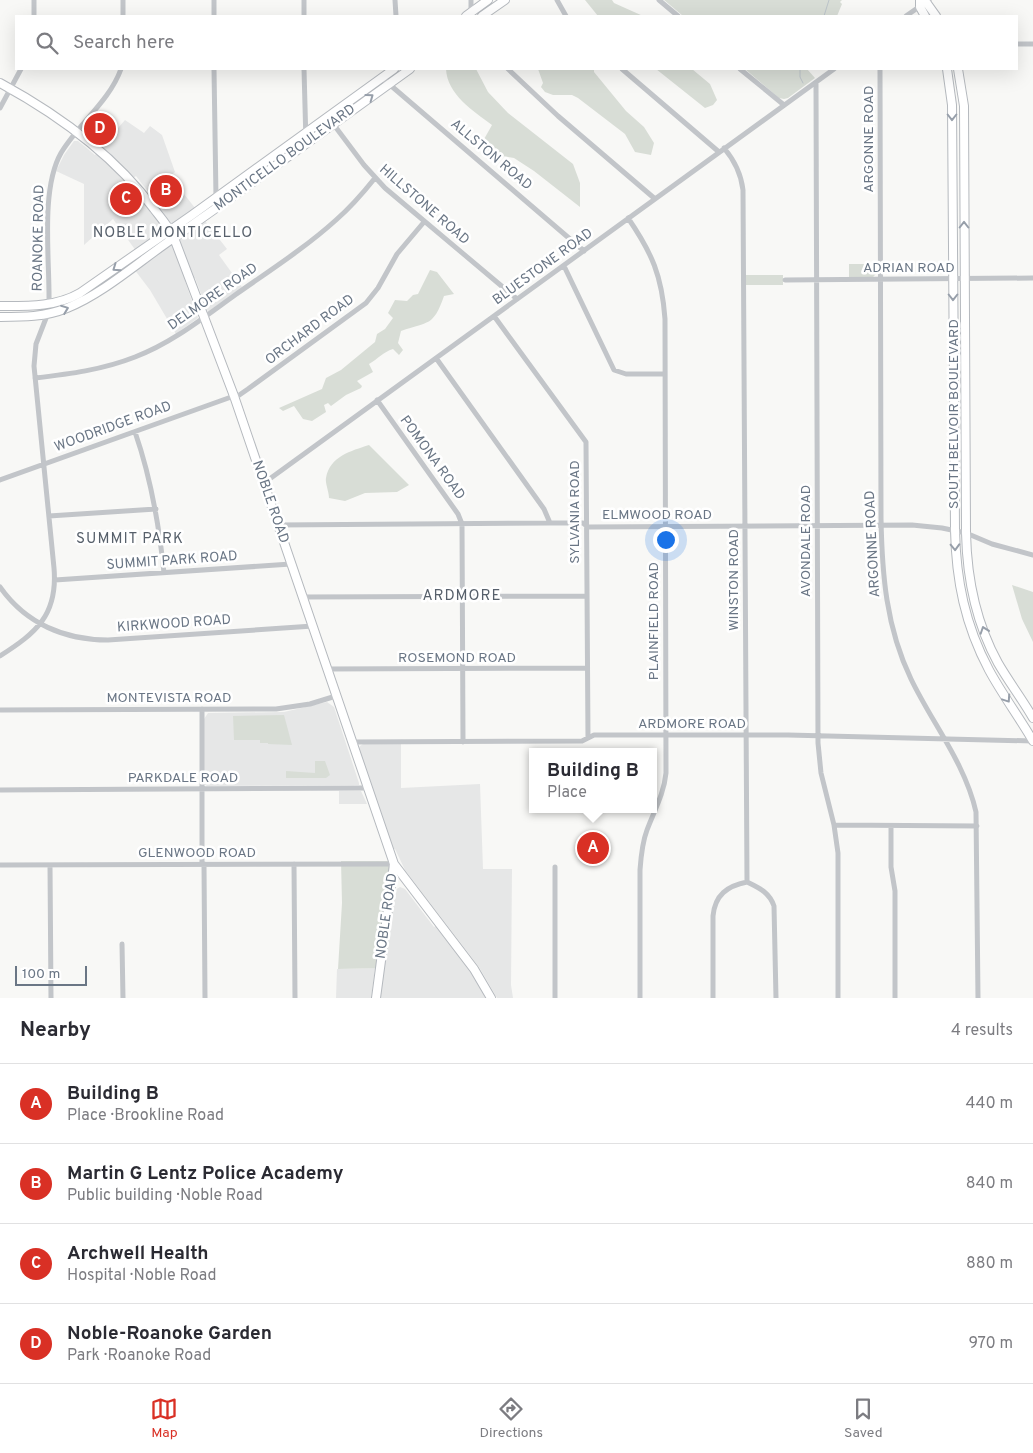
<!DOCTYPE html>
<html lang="en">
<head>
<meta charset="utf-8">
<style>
	:root { --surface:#fff; --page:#f2f2f3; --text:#2b2b33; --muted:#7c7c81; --line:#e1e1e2; --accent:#d93025 }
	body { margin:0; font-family:Overpass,sans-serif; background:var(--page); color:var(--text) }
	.scale { position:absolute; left:15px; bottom:12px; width:72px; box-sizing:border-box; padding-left:5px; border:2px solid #6a7685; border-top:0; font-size:14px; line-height:18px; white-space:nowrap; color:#6a7685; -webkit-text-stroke:4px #fff; paint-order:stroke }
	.you { position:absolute; left:665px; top:539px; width:18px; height:18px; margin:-12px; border:4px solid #fff; border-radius:50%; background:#1a73e8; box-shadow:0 0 0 8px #1a73e833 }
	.badge { display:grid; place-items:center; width:32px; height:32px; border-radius:50%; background:var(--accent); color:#fff; font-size:16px; font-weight:700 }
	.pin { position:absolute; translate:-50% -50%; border:2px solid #fff; box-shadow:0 1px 5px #0006 }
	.popup { position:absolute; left:529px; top:748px; width:128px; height:65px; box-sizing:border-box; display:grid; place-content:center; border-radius:0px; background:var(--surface); filter:drop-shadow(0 1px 4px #0005); font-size:16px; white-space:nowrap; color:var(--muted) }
	.popup b { font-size:19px; color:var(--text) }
	.popup::after { content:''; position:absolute; left:50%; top:100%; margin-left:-10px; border:10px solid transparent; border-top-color:var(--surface) }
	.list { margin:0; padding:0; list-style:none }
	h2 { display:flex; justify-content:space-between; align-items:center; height:65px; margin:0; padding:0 20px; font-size:21px }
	h2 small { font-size:16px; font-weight:400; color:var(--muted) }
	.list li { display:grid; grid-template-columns:32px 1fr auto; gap:15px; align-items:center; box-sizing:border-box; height:80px; padding:0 20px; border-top:1px solid var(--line) }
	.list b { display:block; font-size:19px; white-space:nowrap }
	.list p { margin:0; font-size:16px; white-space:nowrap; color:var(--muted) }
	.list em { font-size:16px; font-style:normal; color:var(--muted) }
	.icon { flex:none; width:28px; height:28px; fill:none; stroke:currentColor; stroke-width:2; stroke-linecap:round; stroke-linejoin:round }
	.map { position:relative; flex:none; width:1033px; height:998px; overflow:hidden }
	.search { position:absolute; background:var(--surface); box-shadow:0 5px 20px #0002; left:15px; right:15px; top:15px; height:55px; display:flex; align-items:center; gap:12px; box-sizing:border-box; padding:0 18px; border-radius:0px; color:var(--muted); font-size:19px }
	.sheet { height:385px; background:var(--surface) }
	nav { display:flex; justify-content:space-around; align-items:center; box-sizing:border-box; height:70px; border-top:1px solid var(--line); background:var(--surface); font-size:14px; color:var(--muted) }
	nav a { display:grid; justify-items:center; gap:2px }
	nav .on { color:var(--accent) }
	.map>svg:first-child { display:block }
	.built { fill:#e6e7e7; fill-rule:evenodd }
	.green { fill:#d8ddd6 }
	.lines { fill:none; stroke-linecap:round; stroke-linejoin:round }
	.stream { stroke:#bcc4ca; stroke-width:1 }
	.secondary-casing { stroke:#b5b9be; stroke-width:10 }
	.street { stroke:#c2c5c9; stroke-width:5 }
	.secondary { stroke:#fff; stroke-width:8 }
	.oneway { stroke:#979faa }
	.labels { text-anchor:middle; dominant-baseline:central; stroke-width:5; stroke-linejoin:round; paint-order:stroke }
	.street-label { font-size:14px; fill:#6a7685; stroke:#fff }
	.neighbourhood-label { font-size:15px; letter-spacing:1px; fill:#57606b; stroke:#fff }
</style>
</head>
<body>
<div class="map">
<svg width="1033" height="998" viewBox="0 0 1033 998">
	<rect width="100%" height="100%" fill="#f8f8f6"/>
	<path class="built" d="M125 120 144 133 150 126 162 135 175 172 170 176 227 249 219 255 242 287 208 312 195 278 185 281 198 318 176 334 150 290 134 269 144 262 113 219 84 245V184L56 171 64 155 74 141H78L95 155ZM136 176 160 207 151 213 127 183Z
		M327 702 334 707 359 783V785L207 786 204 784V719L208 713 284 712Z
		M363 744H401V788L480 784 483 869H512L511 985 513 998H497L479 967 405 870 395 849H388L366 787H372L359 749 360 746Z
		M339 791H361L367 804H339Z
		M400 887 405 889 434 927 439 924 491 998H376L385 931H389L395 890Z
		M375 968 371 998H336L337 969Z"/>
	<path class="green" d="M585 0H612L614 3 643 16H598Z
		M664 0H842L840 2 842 4 837 16H683Z
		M446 69H476L488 92 508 113 573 164 580 183V207L534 171 514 158 490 154 483 141 492 125C473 111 447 94 446 69Z
		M538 69H594V72L626 111 644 127 654 143 651 155 635 152 625 134 578 98 572 95H553L545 92 541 87 543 83Z
		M656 69H692L710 84 717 100 713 105 705 108Z
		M745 69H807L815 78 788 98 784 99 779 98Z
		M97 111 118 128 102 147 83 130Z
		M849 264H878L877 273 873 277H849Z
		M430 270 437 272 454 294 444 296C433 327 429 321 401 331L398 343 403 350 399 355 393 349C383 352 378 359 369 364L373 372 357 381 362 386 361 388 346 395 331 406 328 403 324 405 326 412 312 421 303 419 294 406 283 411 279 408 322 389 326 378 341 370 375 342 377 334 385 329 393 318 388 313 395 300 407 301 413 295 418 294Z
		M746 275H783V285H746Z
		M369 445 409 485 397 492 365 493 345 501 329 498C329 492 325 483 326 478 330 456 351 451 369 445Z
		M1012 585 1033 592V642L1022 619Z
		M284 715 292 745 268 744V743H260V740H234L233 716Z
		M315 761H325L330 775 326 778H286V771L315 773Z
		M341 861H392L380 968 338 969 342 903Z"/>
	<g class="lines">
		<path class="stream" d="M824 16 829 0
			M800 69V77L803 83"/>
		<defs>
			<path id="secondary" d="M920 0V7L925 16
				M921 0 926 2 936 16
				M466 16 488 0
				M482 16 505 0
				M947 69 952 105 955 530C956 580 965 625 989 670 1002 694 1019 717 1033 741
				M958 69 964 106 966 533C967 578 976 623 998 663 1009 682 1022 699 1033 718
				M0 83C57 114 115 156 154 209 161 218 169 227 174 238L234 396 394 864 376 998
				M0 306C27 306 56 307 80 293L192 215 394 69
				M0 317C23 317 45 317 67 308 103 294 142 259 175 237 254 182 332 125 410 69
				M394 864 474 969 491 998"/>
		</defs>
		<use href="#secondary" class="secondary-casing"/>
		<path class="street" d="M34 0V16
			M123 0V16
			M214 0V16
			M304 0V16
			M395 0 396 16
			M471 0V14
			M557 0 566 16
			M659 0 678 16
			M906 16 929 0
			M1017 44H1033
			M214 69 216 198
			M304 69 306 143
			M508 69 558 116 654 198
			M622 69 719 152
			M740 69 784 105
			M880 69 881 518C882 574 886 627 911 679 932 723 965 763 976 812L978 998
			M382 78 584 251
			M816 83 818 743 821 773 834 825 838 853V998
			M0 108 21 69
			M328 117 364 165 385 188 517 299
			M628 218C652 253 662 276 665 319L666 773C664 794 654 811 647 830 642 843 641 856 640 870V998
			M564 266 614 370 626 374H665
			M785 280 1033 278
			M49 304C50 261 40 190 61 153 79 123 109 102 121 69
			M494 316 586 442 588 738
			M436 358 544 509 550 523
			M35 378C69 374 102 370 135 357 172 343 203 318 235 295 269 271 305 248 336 220 351 207 363 193 375 178
			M235 398 248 389 366 303 378 288 397 254 424 222
			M377 400 458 514 462 524 463 742
			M135 432C151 478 159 524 164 573
			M0 480 234 396
			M264 483 834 69
			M49 516 156 509
			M278 525 550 523H583L588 527 912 525 942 528 966 533 992 544 1033 555
			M55 580 291 564
			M0 587C26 624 65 640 108 640L313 626
			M302 597 586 596
			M0 656C36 633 58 615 54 568L34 366 36 344 48 313
			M327 669 587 668
			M202 709V864
			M0 710 276 709 310 704 336 696
			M351 742 582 741 594 735H788L1033 741
			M0 790 367 788
			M834 825 977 826
			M891 826V867L895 891V998
			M204 864 205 998
			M294 864 295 998
			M0 865 394 864
			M50 865 51 998
			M555 867V998
			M747 882C759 888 769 892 774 906L776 998
			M122 944 123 998
			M713 998V916C715 895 727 886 747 882L743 190C741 173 735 161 724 148"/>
		<use href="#secondary" class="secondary"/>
	</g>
	<defs><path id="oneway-chevron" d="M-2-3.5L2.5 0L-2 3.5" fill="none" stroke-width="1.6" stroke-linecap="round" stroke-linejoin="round" transform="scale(1.25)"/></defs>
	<g class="oneway">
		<use href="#oneway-chevron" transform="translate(370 97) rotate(-36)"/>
		<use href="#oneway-chevron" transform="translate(952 117) rotate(90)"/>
		<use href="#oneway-chevron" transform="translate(964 225) rotate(-90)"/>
		<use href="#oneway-chevron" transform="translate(116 268) rotate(145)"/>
		<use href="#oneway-chevron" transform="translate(953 297) rotate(90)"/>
		<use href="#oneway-chevron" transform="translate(65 309) rotate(-21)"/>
		<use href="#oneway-chevron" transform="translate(955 547) rotate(88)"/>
		<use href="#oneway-chevron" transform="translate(984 630) rotate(-109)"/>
		<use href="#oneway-chevron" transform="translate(1007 699) rotate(56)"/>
	</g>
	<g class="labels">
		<g class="street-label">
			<text transform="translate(869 139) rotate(-90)">ARGONNE ROAD</text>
			<text transform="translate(491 155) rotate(40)">ALLSTON ROAD</text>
			<text transform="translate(285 158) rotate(-36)">MONTICELLO BOULEVARD</text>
			<text transform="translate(424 205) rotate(41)">HILLSTONE ROAD</text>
			<text transform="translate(39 238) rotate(-89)">ROANOKE ROAD</text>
			<text transform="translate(543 267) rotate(-36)">BLUESTONE ROAD</text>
			<text x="909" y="268">ADRIAN ROAD</text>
			<text transform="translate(213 297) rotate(-35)">DELMORE ROAD</text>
			<text transform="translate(310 330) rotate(-37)">ORCHARD ROAD</text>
			<text transform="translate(954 414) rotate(-90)">SOUTH BELVOIR BOULEVARD</text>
			<text transform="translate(113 427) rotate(-20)">WOODRIDGE ROAD</text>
			<text transform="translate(432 458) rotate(54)">POMONA ROAD</text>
			<text transform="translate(270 502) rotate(71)">NOBLE ROAD</text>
			<text transform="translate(575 512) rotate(-90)">SYLVANIA ROAD</text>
			<text x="657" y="515">ELMWOOD ROAD</text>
			<text transform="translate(806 541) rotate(-90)">AVONDALE ROAD</text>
			<text transform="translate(873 544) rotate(-93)">ARGONNE ROAD</text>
			<text transform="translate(172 561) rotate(-4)">SUMMIT PARK ROAD</text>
			<text transform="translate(734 580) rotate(-90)">WINSTON ROAD</text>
			<text transform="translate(654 621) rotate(-90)">PLAINFIELD ROAD</text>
			<text transform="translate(174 624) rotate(-4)">KIRKWOOD ROAD</text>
			<text x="457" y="658">ROSEMOND ROAD</text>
			<text x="169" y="698">MONTEVISTA ROAD</text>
			<text x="692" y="724">ARDMORE ROAD</text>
			<text x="183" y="778">PARKDALE ROAD</text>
			<text x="197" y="853">GLENWOOD ROAD</text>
			<text transform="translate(387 916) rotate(-82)">NOBLE ROAD</text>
		</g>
		<g class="neighbourhood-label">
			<text x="173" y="233">NOBLE MONTICELLO</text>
			<text x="130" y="539">SUMMIT PARK</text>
			<text x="462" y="596">ARDMORE</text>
		</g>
	</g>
</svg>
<div class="scale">100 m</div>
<div class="you"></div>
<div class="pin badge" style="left:593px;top:848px">A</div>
<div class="popup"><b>Building B</b>Place</div>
<div class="pin badge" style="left:166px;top:191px">B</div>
<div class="pin badge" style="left:126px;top:199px">C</div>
<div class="pin badge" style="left:100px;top:129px">D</div>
<div class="search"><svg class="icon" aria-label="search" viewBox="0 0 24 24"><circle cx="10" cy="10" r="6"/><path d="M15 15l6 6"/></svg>Search here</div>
</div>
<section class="sheet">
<h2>Nearby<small>4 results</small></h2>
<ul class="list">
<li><span class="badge">A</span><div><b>Building B</b><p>Place · Brookline Road</p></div><em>440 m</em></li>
<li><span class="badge">B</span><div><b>Martin G Lentz Police Academy</b><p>Public building · Noble Road</p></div><em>840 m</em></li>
<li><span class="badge">C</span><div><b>Archwell Health</b><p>Hospital · Noble Road</p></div><em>880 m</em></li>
<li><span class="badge">D</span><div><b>Noble-Roanoke Garden</b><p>Park · Roanoke Road</p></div><em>970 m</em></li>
</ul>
</section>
<nav>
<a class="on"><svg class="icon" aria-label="map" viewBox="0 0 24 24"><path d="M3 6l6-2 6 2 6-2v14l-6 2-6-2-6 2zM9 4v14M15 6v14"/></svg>Map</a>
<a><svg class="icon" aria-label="directions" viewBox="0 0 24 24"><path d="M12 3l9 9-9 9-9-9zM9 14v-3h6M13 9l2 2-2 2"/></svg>Directions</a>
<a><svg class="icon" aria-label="saved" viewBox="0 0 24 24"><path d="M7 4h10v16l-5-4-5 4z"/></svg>Saved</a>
</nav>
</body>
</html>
